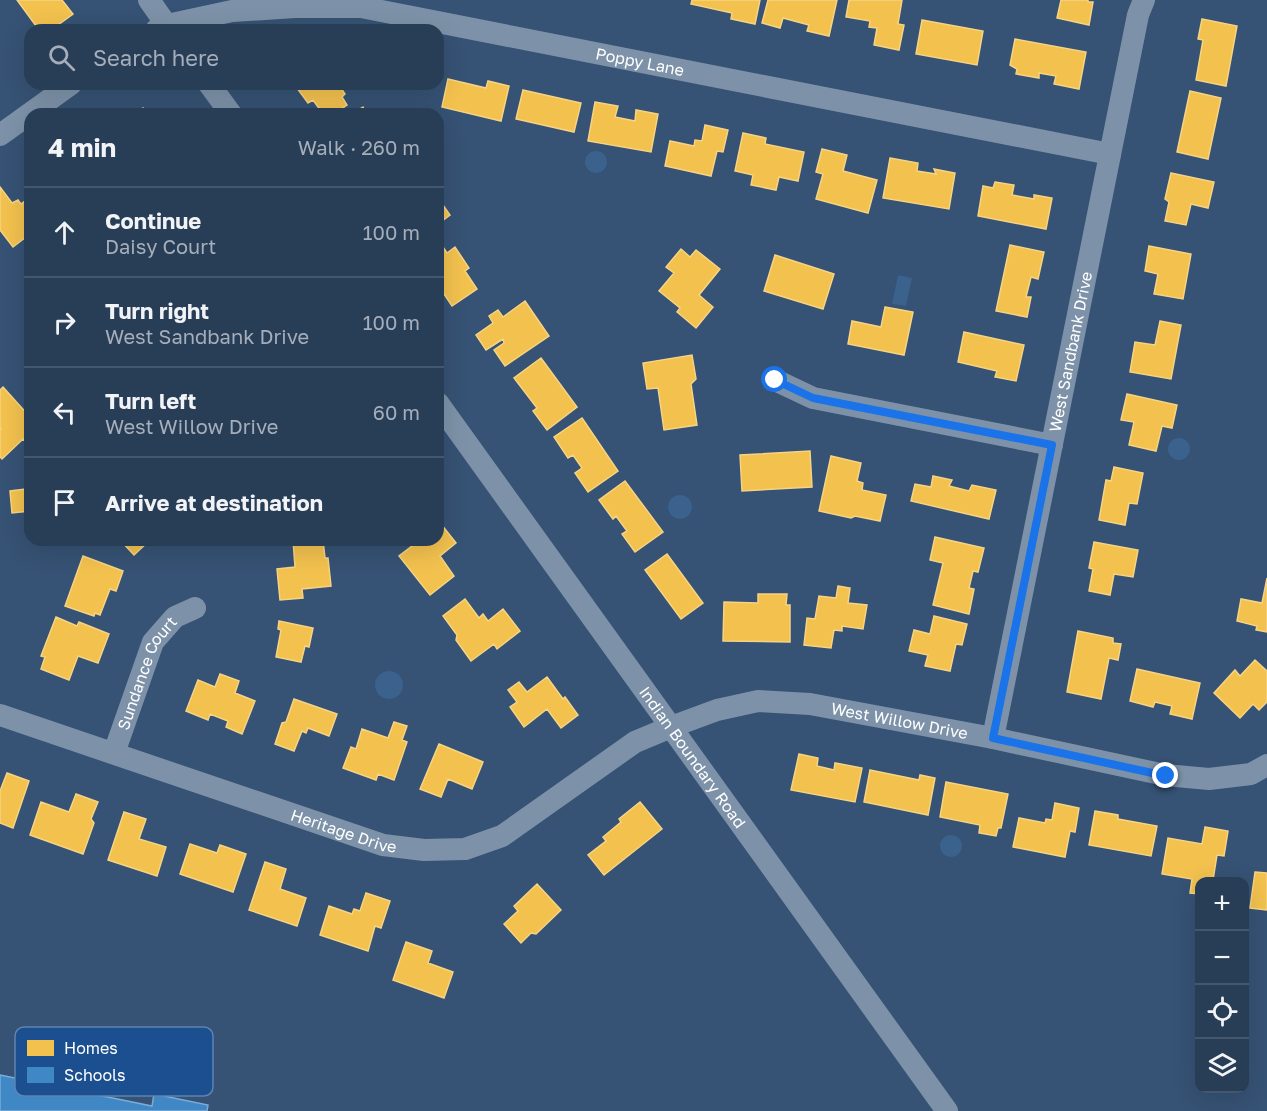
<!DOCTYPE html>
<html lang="en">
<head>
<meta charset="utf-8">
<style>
	:root { --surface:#283e57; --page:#30455d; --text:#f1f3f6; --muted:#a5aeba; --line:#44576d }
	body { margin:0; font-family:"Golos Text",sans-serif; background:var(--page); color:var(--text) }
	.controls { position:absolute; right:18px; bottom:18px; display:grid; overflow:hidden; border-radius:12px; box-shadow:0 6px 24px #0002 }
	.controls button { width:54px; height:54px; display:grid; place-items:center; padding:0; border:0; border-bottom:2px solid var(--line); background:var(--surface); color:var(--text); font:30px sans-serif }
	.stop { position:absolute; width:18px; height:18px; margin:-14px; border:4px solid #1a73e8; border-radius:50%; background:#fff }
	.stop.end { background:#1a73e8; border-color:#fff; box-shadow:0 2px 6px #0008 }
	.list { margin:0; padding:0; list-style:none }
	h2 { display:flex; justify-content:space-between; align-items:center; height:78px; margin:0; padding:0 24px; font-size:26px }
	h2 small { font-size:20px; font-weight:400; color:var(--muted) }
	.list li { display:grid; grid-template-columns:39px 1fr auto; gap:18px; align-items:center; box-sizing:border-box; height:90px; padding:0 24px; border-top:2px solid var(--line) }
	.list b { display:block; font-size:22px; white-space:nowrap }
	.list p { margin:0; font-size:20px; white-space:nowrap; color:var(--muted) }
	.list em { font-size:20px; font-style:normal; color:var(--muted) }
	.icon { flex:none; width:33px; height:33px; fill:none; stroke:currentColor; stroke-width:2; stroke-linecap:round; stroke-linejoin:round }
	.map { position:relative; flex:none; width:1267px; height:1111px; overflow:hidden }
	.search { position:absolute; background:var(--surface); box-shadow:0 6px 24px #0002; left:24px; top:24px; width:420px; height:66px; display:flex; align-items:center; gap:15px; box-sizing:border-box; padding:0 21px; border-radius:18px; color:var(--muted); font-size:22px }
	.panel { position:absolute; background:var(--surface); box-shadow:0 6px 24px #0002; left:24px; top:108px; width:420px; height:438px; border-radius:18px }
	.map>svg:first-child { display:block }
	.water { fill:#3b618d }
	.homes { fill:#f2c14e; stroke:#f6d483; stroke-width:1.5 }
	.schools { fill:#3f88c5; stroke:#79acd6; stroke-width:1.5 }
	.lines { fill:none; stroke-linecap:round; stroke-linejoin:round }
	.minor { stroke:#7d92a8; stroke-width:22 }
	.route { stroke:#1a73e8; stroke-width:8 }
	.labels { text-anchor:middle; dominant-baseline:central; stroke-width:6; stroke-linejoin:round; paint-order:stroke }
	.street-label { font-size:16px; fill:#fff; stroke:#1b4f8f }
	.key { fill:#1b4f8f; stroke:#5f84b1; stroke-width:1.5 }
	.key-label { font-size:16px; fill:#fff }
</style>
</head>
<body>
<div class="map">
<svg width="1267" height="1111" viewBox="0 0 1267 1111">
	<rect width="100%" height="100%" fill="#365274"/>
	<path class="water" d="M585 162a11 11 0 1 1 22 0a11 11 0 1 1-22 0Z
		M898 275 912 278 906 306 892 304Z
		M1168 449a11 11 0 1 1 22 0a11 11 0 1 1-22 0Z
		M668 507a12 12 0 1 1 24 0a12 12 0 1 1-24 0Z
		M375 685a14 14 0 1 1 28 0a14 14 0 1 1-28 0Z
		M940 846a11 11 0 1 1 22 0a11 11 0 1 1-22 0Z"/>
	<path class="homes" d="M17 0H62L73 14 51 30H39Z
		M692 0H760L755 24 731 19 732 13 691 4Z
		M768 0H837L829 36 807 31 809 25 783 18 780 28 762 23Z
		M849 0H902L898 24 904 25 899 50 874 45 877 28 869 27 870 21 846 17Z
		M1061 0H1088V2H1093L1089 25 1057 18Z
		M1202 19 1237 26 1226 86 1196 80 1203 40 1198 39Z
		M922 20 983 31 977 65 916 54Z
		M1015 39 1086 52 1079 89 1054 84 1056 76 1039 73V78L1016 74 1017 69 1010 65Z
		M448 79 486 88 488 81 509 86 501 121 442 107Z
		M294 84H338L345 94 342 97 347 105 334 114H323L313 100 308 103Z
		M523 90 581 103 574 132 516 119Z
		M1190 91 1221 98 1208 159 1177 152Z
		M595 102 618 106 615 117 635 121 636 110 658 114 651 152 588 141Z
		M363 107 367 114H352Z
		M143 108 148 114H136Z
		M705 125 728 130 723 152 717 151 711 176 665 166 670 141 694 146 695 140 702 141Z
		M743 133 766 138 765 144 804 152 798 181 779 177 776 190 751 185 753 175 735 171Z
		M822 149 847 155 843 171 877 180 868 213 816 199 823 174 816 172Z
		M890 158 918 163 917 171 936 174 934 169 955 173 949 209 883 198Z
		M1171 173 1214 182 1208 208 1191 204 1186 225 1165 221 1169 202 1165 199Z
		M995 182 1014 185 1012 195 1034 199V195L1052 198 1046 229 978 216 983 186 993 188Z
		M0 187 12 203 18 200 21 204 30 197V234L13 247 0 230Z
		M438 198 450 215 438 224Z
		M439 241 447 253 455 247 469 268 465 271 477 289 452 306 438 285V242Z
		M1010 245 1044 252 1038 279 1031 277 1026 297H1031L1027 317 996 311Z
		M1149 246 1191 254 1183 299 1154 294 1158 274 1145 271Z
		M681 249 690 257 696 250 720 269 699 295 713 307 696 328 677 312 680 308 659 291 674 273 666 267Z
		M775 255 834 274 823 309 764 291Z
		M525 301 549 336 505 366 494 350 504 343 503 339 486 350 476 335 493 323 489 316 498 310 503 317Z
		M885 307 913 312 904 355 848 344 852 321 881 327Z
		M1160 321 1181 325 1171 379 1130 372 1135 342 1155 345Z
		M964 332 1024 345 1016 381 995 377 997 371 958 362Z
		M692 355 696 379 691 384 697 425 664 430 658 388 647 389 643 363Z
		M541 358 577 407 547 430 533 411 537 408 514 378Z
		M3 387 30 417V442L28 444 23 439 2 459 0 457V430L1 429 0 427V390Z
		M1127 394 1177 405 1172 428 1162 426 1156 451 1129 445 1134 422 1121 420Z
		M582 418 618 471 588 492 575 473 582 468 573 455 568 458 554 437Z
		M810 451 812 487 742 491 740 455Z
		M831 456 861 463 857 481 863 483 862 490 886 495 880 521 855 516 851 518 819 511Z
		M1114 467 1143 473 1137 504 1129 503 1125 525 1099 520 1106 480 1111 481Z
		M933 476 952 480 949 486 969 491 972 485 996 490 989 519 911 501 915 484 931 487Z
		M26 481H30V511L12 513 10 491 26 489Z
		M625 481 663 532 635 552 622 534 627 531 616 516 613 519 599 500Z
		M441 524 456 543 440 556 454 576 430 595 399 556 420 540H438V526Z
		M935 537 984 548 978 572 973 571 969 588 974 589 969 614 933 605 943 563 930 560Z
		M120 540H150L134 555Z
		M293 540H323L325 558H328L331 586 302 589 303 598 280 600 277 569 295 567Z
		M1094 542 1138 550 1133 577 1114 574 1110 595 1089 591 1093 569 1089 568Z
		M667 554 703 603 681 619 645 570Z
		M83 556 123 571 116 591 110 589 100 615 95 613 94 616 65 606Z
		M1267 578V632L1256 630 1257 626 1237 621 1241 599 1262 603Z
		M838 586 850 588 848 603 867 605 863 629 842 626V631L834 630 831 648 804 645 807 618 815 619 819 596 836 598Z
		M758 594H787L786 605H790V642L723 641 724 602 758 603Z
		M465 599 479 618 483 614 488 621 503 609 520 631 497 649 494 644 471 661 456 640 457 635 443 616Z
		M934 616 967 624 962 645 956 644 950 671 925 666 928 655 909 651 914 630 930 634Z
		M56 617 77 626 79 622 109 634 98 663 78 656 69 680 41 669 45 657 41 656Z
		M279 621 313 628 309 647 305 646 301 662 276 657 281 630 278 629Z
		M1078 631 1113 638V643L1121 644 1118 660 1109 658 1101 699 1067 692Z
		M1255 660 1267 671V702L1259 710 1253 704 1240 718 1214 693 1235 670 1240 676Z
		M1137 669 1200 683 1192 719 1170 714 1172 706 1155 702 1153 707 1130 701Z
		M220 674 239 681 235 693 255 701 242 734 226 727 228 721 210 714 208 720 186 711 198 680 215 687Z
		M547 677 563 699 565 697 578 715 561 728 547 709 524 727 510 707 517 702 508 690 519 682 527 692Z
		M294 699 337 714 329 736 308 728 306 733 302 731 294 751 275 744 282 723 286 722Z
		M394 722 407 726 402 740 407 742 394 780 378 774 376 780 343 768 351 747 356 749 362 729 388 738Z
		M439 744 483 762 472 789 448 779 441 797 420 789Z
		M799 754 818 758 817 766 834 770 835 763 862 768 855 802 791 790Z
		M870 770 919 780 920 775 935 778 928 815 864 802Z
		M7 773 29 781 13 828 0 823V791Z
		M946 782 1008 794 1001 828H998L996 836 979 833 980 825 940 817Z
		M76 794 98 802 91 819 94 823 83 854 30 835 41 802 69 812Z
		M640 802 662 829 604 875 588 855 606 841 603 837 621 822 619 819Z
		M1055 803 1079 808 1075 832 1070 831 1065 857 1013 847 1019 818 1045 823 1046 819 1052 820Z
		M1095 811 1118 815V819L1157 826 1151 856 1089 845Z
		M124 812 146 819 139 839 166 847 157 876 108 860Z
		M1205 827 1228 831 1224 856 1217 855 1213 880 1203 878V882H1200V894L1190 893 1192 879 1162 874 1168 838 1202 844Z
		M190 844 217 853 220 845 246 854 233 892 180 874Z
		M265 862 286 869 280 889 306 898 297 926 249 910Z
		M1255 872 1267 873V910L1250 908Z
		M537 884 561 910 536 934 531 933 521 943 504 924 518 911 514 906Z
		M366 893 390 901 381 928 375 926 368 951 320 935 329 906 352 914 354 909 360 911Z
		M406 942 432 951 428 963 453 972 444 998 393 980Z"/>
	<path class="schools" d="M0 1075 152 1106 154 1094 208 1105 207 1111H0Z"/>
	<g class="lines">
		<g class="minor">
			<path d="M149 0 170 30"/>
			<path id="s1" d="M156 30 167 25 232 11 295 7H361L1110 154"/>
			<path d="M209 84 231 114"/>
			<path d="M0 135 71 84"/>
			<path d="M775 380 813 398 1052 445"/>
			<path id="s2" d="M438 403 947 1111"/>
			<path id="s3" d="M0 715 383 845 424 850 465 849 502 836 635 742 671 727 717 710 758 701 810 704 993 738 1165 775 1209 779 1251 774 1267 765"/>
			<path id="s4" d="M993 738 1138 15 1144 0"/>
			<path id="s5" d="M114 753 153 642 175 617 195 608"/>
		</g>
	</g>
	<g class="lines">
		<path class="route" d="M775 380 813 398 1052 445 993 738 1166 776"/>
	</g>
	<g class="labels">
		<g class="street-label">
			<text stroke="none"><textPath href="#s1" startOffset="492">Poppy Lane</textPath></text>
			<text stroke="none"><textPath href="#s4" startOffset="394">West Sandbank Drive</textPath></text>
			<text stroke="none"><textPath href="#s5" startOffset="87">Sundance Court</textPath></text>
			<text stroke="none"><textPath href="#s3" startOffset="962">West Willow Drive</textPath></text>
			<text stroke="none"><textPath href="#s2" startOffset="436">Indian Boundary Road</textPath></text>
			<text stroke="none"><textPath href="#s3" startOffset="363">Heritage Drive</textPath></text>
		</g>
	</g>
	<rect x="15" y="1027" width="198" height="69" rx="9" class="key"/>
	<rect x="27" y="1040" width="27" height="16" fill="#f2c14e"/>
	<rect x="27" y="1067" width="27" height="16" fill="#3f88c5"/>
	<g class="key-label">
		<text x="64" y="1054">Homes</text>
		<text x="64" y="1081">Schools</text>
	</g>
</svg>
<div class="controls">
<button>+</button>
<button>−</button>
<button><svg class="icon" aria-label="locate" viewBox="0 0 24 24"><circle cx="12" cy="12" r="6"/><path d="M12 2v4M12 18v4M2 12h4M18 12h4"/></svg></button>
<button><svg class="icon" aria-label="layers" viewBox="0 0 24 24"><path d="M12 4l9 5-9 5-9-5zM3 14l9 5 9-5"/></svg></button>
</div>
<div class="stop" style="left:775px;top:380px"></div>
<div class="stop end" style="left:1166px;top:776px"></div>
<div class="search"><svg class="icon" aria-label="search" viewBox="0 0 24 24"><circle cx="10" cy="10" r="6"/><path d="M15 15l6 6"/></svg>Search here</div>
<section class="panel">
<h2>4 min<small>Walk · 260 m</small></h2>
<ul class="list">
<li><svg class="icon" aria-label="ahead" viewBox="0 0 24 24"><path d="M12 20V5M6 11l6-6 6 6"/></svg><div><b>Continue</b><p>Daisy Court</p></div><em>100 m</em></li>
<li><svg class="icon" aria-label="right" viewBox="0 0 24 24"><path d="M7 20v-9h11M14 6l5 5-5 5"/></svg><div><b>Turn right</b><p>West Sandbank Drive</p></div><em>100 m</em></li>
<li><svg class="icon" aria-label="left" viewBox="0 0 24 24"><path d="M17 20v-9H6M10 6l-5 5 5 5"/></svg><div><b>Turn left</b><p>West Willow Drive</p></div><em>60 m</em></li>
<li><svg class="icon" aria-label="arrive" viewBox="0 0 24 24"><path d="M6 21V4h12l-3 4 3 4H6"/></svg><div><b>Arrive at destination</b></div></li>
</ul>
</section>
</div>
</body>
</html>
